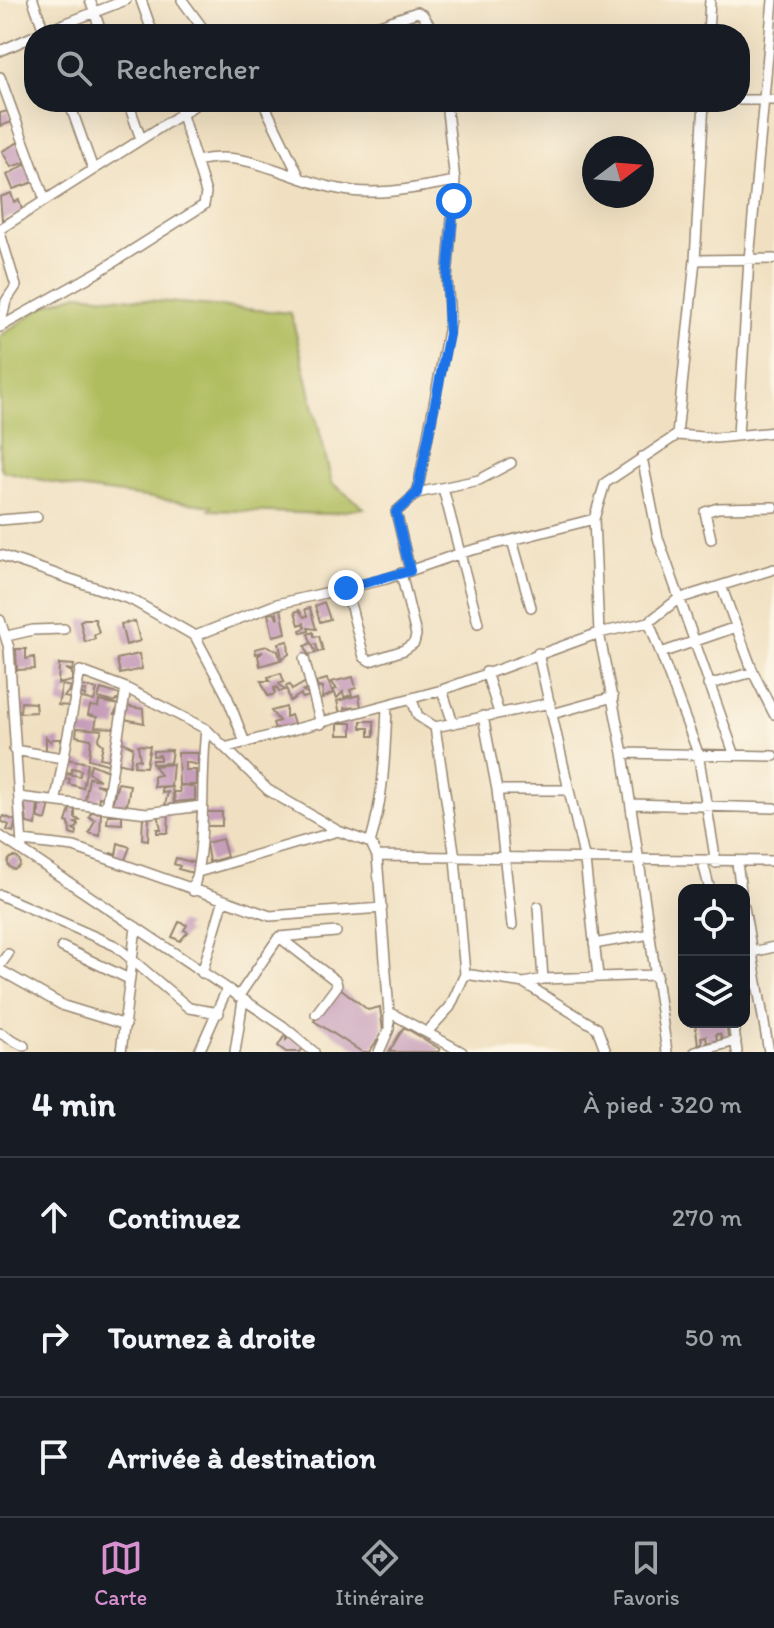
<!DOCTYPE html>
<html lang="fr">
<head>
<meta charset="utf-8">
<style>
	:root { --surface:#171b24; --page:#20242c; --text:#f1f3f6; --muted:#9ea1a6; --line:#363941; --accent:#d690ce }
	body { margin:0; font-family:Itim,sans-serif; background:var(--page); color:var(--text) }
	.controls { position:absolute; right:24px; bottom:24px; display:grid; overflow:hidden; border-radius:16px; box-shadow:0 8px 32px #0002 }
	.controls button { width:72px; height:72px; display:grid; place-items:center; padding:0; border:0; border-bottom:2px solid var(--line); background:var(--surface); color:var(--text); font:40px sans-serif }
	.compass { position:absolute; left:582px; top:136px; width:72px; height:72px; border-radius:50%; background:var(--surface); box-shadow:0 8px 32px #0002; rotate:74deg }
	.stop { position:absolute; width:24px; height:24px; margin:-18px; border:6px solid #1a73e8; border-radius:50%; background:#fff }
	.stop.end { background:#1a73e8; border-color:#fff; box-shadow:0 2px 8px #0008 }
	.list { margin:0; padding:0; list-style:none }
	h2 { display:flex; justify-content:space-between; align-items:center; height:104px; margin:0; padding:0 32px; font-size:34px }
	h2 small { font-size:26px; font-weight:400; color:var(--muted) }
	.list li { display:grid; grid-template-columns:52px 1fr auto; gap:24px; align-items:center; box-sizing:border-box; height:120px; padding:0 32px; border-top:2px solid var(--line) }
	.list b { display:block; font-size:30px; white-space:nowrap }
	.list em { font-size:26px; font-style:normal; color:var(--muted) }
	.icon { flex:none; width:44px; height:44px; fill:none; stroke:currentColor; stroke-width:2; stroke-linecap:round; stroke-linejoin:round }
	.map { position:relative; flex:none; width:774px; height:1052px; overflow:hidden }
	.search { position:absolute; background:var(--surface); box-shadow:0 8px 32px #0002; left:24px; right:24px; top:24px; height:88px; display:flex; align-items:center; gap:20px; box-sizing:border-box; padding:0 28px; border-radius:32px; color:var(--muted); font-size:30px }
	.sheet { height:464px; background:var(--surface) }
	nav { display:flex; justify-content:space-around; align-items:center; box-sizing:border-box; height:112px; border-top:2px solid var(--line); background:var(--surface); font-size:22px; color:var(--muted) }
	nav a { display:grid; justify-items:center; gap:4px }
	nav .on { color:var(--accent) }
	.map>svg:first-child { display:block }
	.green { fill:#b0bd5e; stroke:#76743e; stroke-width:2 }
	.building { fill:#c69dba }
	.lines { fill:none; stroke-linecap:round; stroke-linejoin:round }
	.minor-casing { stroke:#968570; stroke-width:12 }
	.minor { stroke:#fff; stroke-width:9 }
	.route { stroke:#1a73e8; stroke-width:10 }
</style>
</head>
<body>
<div class="map">
<svg width="774" height="1052" viewBox="0 0 774 1052">
	<rect width="100%" height="100%" fill="#fcf5e5"/>
	<filter id="ink" filterUnits="userSpaceOnUse"><feTurbulence type="fractalNoise" baseFrequency=".0125" numOctaves="2"/><feDisplacementMap in="SourceGraphic" scale="16" xChannelSelector="R" yChannelSelector="G"/><feConvolveMatrix kernelMatrix="1 2 1 2 8 2 1 2 1" color-interpolation-filters="sRGB"/></filter>
	<filter id="wash" filterUnits="userSpaceOnUse"><feTurbulence type="fractalNoise" baseFrequency=".006" numOctaves="4" result="noise"/><feDisplacementMap in="SourceGraphic" scale="32" xChannelSelector="R" yChannelSelector="G"/><feGaussianBlur stdDeviation="1.8" result="paint"/><feColorMatrix in="noise" values="0 0 0 0 0 0 0 0 0 0 0 0 0 0 0 0 0 1.4 0 .05"/><feComposite in="paint" operator="in"/></filter>
	<g filter="url(#wash)">
		<rect width="100%" height="100%" fill="#f0e0c1"/>
		<path class="green" d="M78 294 291 313 332 483 364 508 327 514 209 510 212 506 77 488 3 471 0 465V336L46 305Z"/>
		<g id="blocks">
			<path class="building" d="M8 111 12 122 0 126V113Z
				M19 142 26 162 11 167 2 151Z
				M28 163 34 182 13 189 7 175Z
				M11 193 14 202 19 200 23 213 2 220 0 197Z
				M324 602 330 619 320 622 315 606Z
				M310 608 316 629 308 628 309 631 301 633 300 630 305 628 304 623 299 625 295 612 299 610 304 617 307 616 305 609Z
				M281 609 286 633 273 636 268 614 274 613 278 619 276 610Z
				M84 619H95L99 633 94 635 95 639 85 642 80 621Z
				M135 621 140 641 126 645 121 624Z
				M313 632 314 637 319 636 323 651 318 652 316 644 312 645 316 653 308 655 305 646 311 643 308 634Z
				M288 641 289 654 282 659 279 643Z
				M267 646 278 651 280 660 260 666 258 656 263 652 256 654 255 649Z
				M16 649H26V659L34 657 35 669 17 670Z
				M139 654 142 669 120 674 117 659Z
				M59 664 74 665 73 670 66 669 72 672V681L58 684Z
				M281 673 284 682 279 684 285 690 279 692 277 687 274 688 275 694 268 696 261 681H270L268 677Z
				M353 677 356 688 350 690 352 695 344 697 343 692 337 698 333 690 337 689 331 682Z
				M327 679 333 693 322 699 323 687 318 688 316 682Z
				M306 682 308 690 303 691 310 696 302 698 301 694 290 701 286 686 290 685 292 690Z
				M62 685 72 687 64 697 70 698 69 706 58 705Z
				M80 685 97 690 94 701 78 697 77 690 85 696 86 691 79 689Z
				M101 689 121 695 119 699 113 702 98 698Z
				M359 695 361 707 344 708 346 716 341 718 337 701Z
				M99 701 120 705 114 714 119 715 116 728 95 727 97 717 88 715 90 706 98 707Z
				M21 702 35 703 36 712 20 713Z
				M126 706 143 709 144 723 124 719Z
				M286 707V717L291 715 295 727 276 732 273 723 279 721 271 711Z
				M361 721H374V736H369V728H361Z
				M338 723H352V735H338Z
				M77 728 102 730 98 740 103 745 100 758 111 760 110 765 89 759 91 739 76 736Z
				M46 737 51 742 52 739H61L60 755 46 751Z
				M120 741 133 747 130 765 117 762Z
				M138 745 150 746 146 767 134 766 135 759 140 760Z
				M172 750 170 763 152 764V760H160V755L153 756V751Z
				M178 753H198V765L185 762V770H196V785H179Z
				M67 759 88 763 83 788 69 784 70 779 64 778 65 774 80 776 81 770 72 768 71 773 65 772Z
				M91 764 108 771 106 786 95 784 106 788 104 798 99 797 98 803 85 800 89 778 100 780 89 773Z
				M173 764 171 786 154 787V776L160 775 154 766Z
				M118 783 130 785 127 805 112 804Z
				M187 785 195 788V800L175 802 174 792H180L179 786Z
				M172 787 174 804 165 805 168 792 162 793V788Z
				M24 799 38 802 36 825 27 823Z
				M39 802 50 804 46 820 39 818Z
				M71 806 75 807V818L80 820 75 823 78 824 77 828 73 829 77 831 76 836 70 834 69 823 66 822Z
				M91 812 101 813 100 836 89 833 95 820 89 817Z
				M205 812H222V826H205Z
				M158 813H169L168 833H157V829H161Z
				M108 815H122V824L107 823Z
				M4 816 16 821 13 832 7 830 9 825 1 821Z
				M143 816 149 817 148 840 142 839Z
				M222 839 227 857 209 862 206 843Z
				M118 843 130 847 124 862 110 857 111 853 116 855Z
				M8 863a6 6 0 1 1 12 0a6 6 0 1 1-12 0Z
				M176 858 195 863 193 873 178 869 180 866 174 864Z
				M179 922 187 925 184 930 188 932 180 941 172 937Z
				M340 988 368 1010 380 1007 383 1032 369 1052H362L314 1021Z
				M695 1022H726L728 1038 722 1040 720 1034H716L717 1041 707 1043 706 1036 701 1037 702 1043 698 1044Z
				M404 1027 440 1049 438 1052H389Z
				M286 1033V1040L291 1036 304 1047 300 1052H286L278 1046Z"/>
		</g>
	</g>
	<g filter="url(#ink)">
		<use href="#blocks" fill-opacity="0" stroke="#968570" stroke-width="2"/>
		<g class="lines">
			<defs>
				<path id="minor" d="M33 0 45 34
					M90 0 102 34
					M141 0 153 34
					M182 0 207 34
					M38 34 126 0
					M354 34 417 12 423 15 435 34
					M708 34 710 0
					M0 51 34 36
					M0 77 45 200
					M740 100H774
					M69 102 93 169
					M128 102 141 139
					M263 102 300 178
					M196 161C247 148 289 180 339 189 378 197 416 188 455 181
					M0 229 200 102
					M0 233 16 286 6 301 0 327
					M695 260 774 259
					M0 327 98 272 204 205 206 193 178 102
					M677 435 695 260 704 102
					M738 435 749 260 773 0
					M642 457 658 538 734 753
					M443 488 478 623
					M417 493 479 480 511 463
					M0 520 37 517
					M711 539 705 512 718 508 774 507
					M512 540 531 607
					M0 555 132 600 195 636 227 696 245 743
					M410 571 396 512 417 493 450 320 447 279 455 181 446 102
					M346 588 364 657 370 661 404 650 414 643 416 635 401 573
					M722 588 753 672 774 714
					M0 620 9 648 22 846
					M649 622 698 753 716 863
					M7 636 33 630 64 629
					M195 636 277 604 386 579 461 553 594 519
					M538 653 585 861 598 976
					M661 653 736 627
					M304 659 321 724
					M486 672 499 713
					M708 685 753 672
					M442 690 453 723
					M412 700 418 716 435 727 550 703
					M552 714 613 697
					M483 716 497 790 512 925
					M228 747 442 690 599 633 649 622 678 599 774 569
					M14 750 63 758
					M623 753 774 756
					M497 790H569
					M19 797 147 813 201 806
					M56 799 80 671 126 688 206 729 268 790 338 831 371 843 377 856 389 1012V1029L379 1052
					M631 804 774 808
					M106 807 126 688
					M0 836 283 1026 314 1052
					M22 841 74 847 270 916 382 908
					M370 843C384 797 385 754 387 707
					M377 856 774 861
					M703 863 710 890
					M737 863 741 890
					M198 872 338 831
					M193 891C207 838 200 783 206 729
					M0 895 116 946 189 1008 219 1013
					M744 907 769 1052
					M279 937 336 932
					M594 944 650 934
					M62 947 129 979
					M744 954 774 947
					M0 965 8 954
					M0 970 64 1006 126 1025
					M202 973 223 902
					M465 974 524 983 597 1028 606 1052
					M543 979 657 975
					M524 983 543 979 538 907
					M238 997 279 937 336 981 337 986 316 1014
					M389 1012 462 1052
					M733 1022 737 1052
					M428 1031 450 1007 465 974 455 858 435 727
					M0 1033 24 1046
					M121 1052 136 927
					M199 1052 227 989
					M235 1052 243 1000
					M667 1052 623 753 599 633 594 519 605 483 677 435 716 438 774 432
					M695 1052 736 1041"/>
			</defs>
			<use href="#minor" class="minor-casing"/>
			<use href="#minor" class="minor"/>
		</g>
	</g>
	<g class="lines" filter="url(#ink)">
		<path class="route" d="M346 588 410 571 396 512 417 493 449 334 447 279 454 201"/>
	</g>
</svg>
<div class="controls">
<button><svg class="icon" aria-label="locate" viewBox="0 0 24 24"><circle cx="12" cy="12" r="6"/><path d="M12 2v4M12 18v4M2 12h4M18 12h4"/></svg></button>
<button><svg class="icon" aria-label="layers" viewBox="0 0 24 24"><path d="M12 4l9 5-9 5-9-5zM3 14l9 5 9-5"/></svg></button>
</div>
<svg class="compass" viewBox="-18 -18 36 36"><path d="M0-13l5 13h-10z" fill="#e53935"/><path d="M0 13l5-13h-10z" fill="#9ea1a6"/></svg>
<div class="stop" style="left:454px;top:201px"></div>
<div class="stop end" style="left:346px;top:588px"></div>
<div class="search"><svg class="icon" aria-label="search" viewBox="0 0 24 24"><circle cx="10" cy="10" r="6"/><path d="M15 15l6 6"/></svg>Rechercher</div>
</div>
<section class="sheet">
<h2>4 min<small>À pied · 320 m</small></h2>
<ul class="list">
<li><svg class="icon" aria-label="ahead" viewBox="0 0 24 24"><path d="M12 20V5M6 11l6-6 6 6"/></svg><div><b>Continuez</b></div><em>270 m</em></li>
<li><svg class="icon" aria-label="right" viewBox="0 0 24 24"><path d="M7 20v-9h11M14 6l5 5-5 5"/></svg><div><b>Tournez à droite</b></div><em>50 m</em></li>
<li><svg class="icon" aria-label="arrive" viewBox="0 0 24 24"><path d="M6 21V4h12l-3 4 3 4H6"/></svg><div><b>Arrivée à destination</b></div></li>
</ul>
</section>
<nav>
<a class="on"><svg class="icon" aria-label="map" viewBox="0 0 24 24"><path d="M3 6l6-2 6 2 6-2v14l-6 2-6-2-6 2zM9 4v14M15 6v14"/></svg>Carte</a>
<a><svg class="icon" aria-label="directions" viewBox="0 0 24 24"><path d="M12 3l9 9-9 9-9-9zM9 14v-3h6M13 9l2 2-2 2"/></svg>Itinéraire</a>
<a><svg class="icon" aria-label="saved" viewBox="0 0 24 24"><path d="M7 4h10v16l-5-4-5 4z"/></svg>Favoris</a>
</nav>
</body>
</html>
